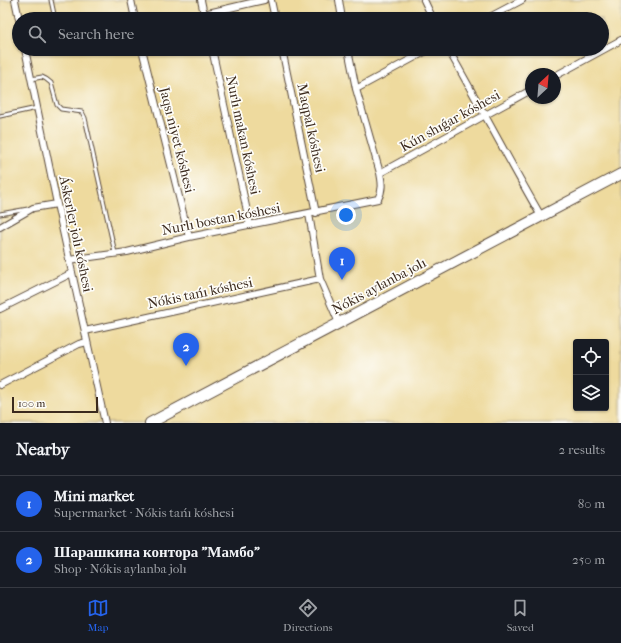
<!DOCTYPE html>
<html lang="en">
<head>
<meta charset="utf-8">
<style>
	:root { --surface:#171b24; --page:#242831; --text:#f1f3f6; --muted:#9ea1a6; --line:#363941; --accent:#2563eb }
	body { margin:0; font-family:"IM FELL French Canon",serif; background:var(--page); color:var(--text) }
	.controls { position:absolute; right:12px; bottom:12px; display:grid; overflow:hidden; border-radius:4px; box-shadow:0 1px 3px #0004 }
	.controls button { width:36px; height:36px; display:grid; place-items:center; padding:0; border:0; border-bottom:1px solid var(--line); background:var(--surface); color:var(--text); font:20px sans-serif }
	.compass { position:absolute; left:525px; top:68px; width:36px; height:36px; border-radius:50%; background:var(--surface); box-shadow:0 1px 3px #0004; rotate:26deg }
	.scale { position:absolute; left:12px; bottom:10px; width:86px; box-sizing:border-box; padding-left:4px; border:2px solid #3b2a1e; border-top:0; font-size:11px; line-height:14px; white-space:nowrap; color:#3b2a1e; -webkit-text-stroke:3px #fdfcf7; paint-order:stroke }
	.you { position:absolute; left:346px; top:215px; width:14px; height:14px; margin:-10px; border:3px solid #fff; border-radius:50%; background:#1a73e8; box-shadow:0 0 0 6px #1a73e833 }
	.badge { display:grid; place-items:center; width:26px; height:26px; border-radius:50%; background:var(--accent); color:#fff; font-size:13px; font-weight:700 }
	.pin { position:absolute; translate:-50% -33px; filter:drop-shadow(0 1px 2px #0008) }
	.pin::after { content:''; position:absolute; top:21px; width:14px; height:12px; background:inherit; clip-path:polygon(0 0,100% 0,50% 100%) }
	.list { margin:0; padding:0; list-style:none }
	h2 { display:flex; justify-content:space-between; align-items:center; height:52px; margin:0; padding:0 16px; font-size:17px }
	h2 small { font-size:13px; font-weight:400; color:var(--muted) }
	.list li { display:grid; grid-template-columns:26px 1fr auto; gap:12px; align-items:center; box-sizing:border-box; height:56px; padding:0 16px; border-top:1px solid var(--line) }
	.list b { display:block; font-size:15px; white-space:nowrap }
	.list p { margin:0; font-size:13px; white-space:nowrap; color:var(--muted) }
	.list em { font-size:13px; font-style:normal; color:var(--muted) }
	.icon { flex:none; width:22px; height:22px; fill:none; stroke:currentColor; stroke-width:2; stroke-linecap:round; stroke-linejoin:round }
	.map { position:relative; flex:none; width:621px; height:423px; overflow:hidden }
	.search { position:absolute; background:var(--surface); box-shadow:0 1px 3px #0004; left:12px; right:12px; top:12px; height:44px; display:flex; align-items:center; gap:10px; box-sizing:border-box; padding:0 14px; border-radius:22px; color:var(--muted); font-size:15px }
	.sheet { height:164px; background:var(--surface) }
	nav { display:flex; justify-content:space-around; align-items:center; box-sizing:border-box; height:56px; border-top:1px solid var(--line); background:var(--surface); font-size:11px; color:var(--muted) }
	nav a { display:grid; justify-items:center; gap:2px }
	nav .on { color:var(--accent) }
	.map>svg:first-child { display:block }
	.sand { fill:#eeda9e; stroke:#94825e; fill-rule:evenodd }
	.lines { fill:none; stroke-linecap:round; stroke-linejoin:round }
	.lane-casing { stroke:#564638; stroke-width:5 }
	.street-casing { stroke:#564638; stroke-width:8 }
	.primary-casing { stroke:#564638; stroke-width:12 }
	.lane { stroke:#fff; stroke-width:3 }
	.street { stroke:#fff; stroke-width:6 }
	.primary { stroke:#fff; stroke-width:10 }
	.labels { text-anchor:middle; dominant-baseline:central; stroke-width:3.5; stroke-linejoin:round; paint-order:stroke }
	.street-label { font-size:14px; fill:#3b2a1e; stroke:#fdfcf7 }
</style>
</head>
<body>
<div class="map">
<svg width="621" height="423" viewBox="0 0 621 423">
	<rect width="100%" height="100%" fill="#fdfcf7"/>
	<filter id="ink" filterUnits="userSpaceOnUse"><feTurbulence type="fractalNoise" baseFrequency=".025" numOctaves="2"/><feDisplacementMap in="SourceGraphic" scale="8" xChannelSelector="R" yChannelSelector="G"/><feConvolveMatrix kernelMatrix="1 2 1 2 8 2 1 2 1" color-interpolation-filters="sRGB"/></filter>
	<filter id="wash" filterUnits="userSpaceOnUse"><feTurbulence type="fractalNoise" baseFrequency=".012" numOctaves="4" result="noise"/><feDisplacementMap in="SourceGraphic" scale="16" xChannelSelector="R" yChannelSelector="G"/><feGaussianBlur stdDeviation="0.9" result="paint"/><feColorMatrix in="noise" values="0 0 0 0 0 0 0 0 0 0 0 0 0 0 0 0 0 1.4 0 .05"/><feComposite in="paint" operator="in"/></filter>
	<g filter="url(#wash)">
		<rect width="100%" height="100%" fill="#efe7cb"/>
		<path class="sand" d="M0 0H621V423H0ZM19 19H602V49H19ZM531 74H555V98H531ZM576 342H606V408H576Z"/>
	</g>
	<g filter="url(#ink)">
		<g class="lines">
			<defs>
				<path id="lane" d="M51 0 55 19
					M31 79 42 77 46 79 51 83 57 105 61 109 82 112 85 118 115 253
					M0 116 37 108
					M0 214 28 209"/>
				<path id="street" d="M15 0 19 19
					M131 0 135 19
					M201 0 205 19
					M271 0 275 19
					M339 0 342 19
					M424 0 433 19
					M177 19 204 14 264 0
					M486 19 522 0
					M25 49 57 204 105 423
					M142 49 189 237
					M212 49 250 225
					M282 49 316 213
					M448 49C480 105 509 161 541 216
					M555 76 621 40
					M356 89 430 49
					M380 173 531 90
					M309 214 320 279 339 323
					M0 227 33 208 57 204
					M69 260 127 252 189 237 378 199C383 190 382 183 380 173L356 89 348 49
					M0 309 72 273
					M85 331 320 279
					M0 385 79 344 87 342"/>
				<path id="primary" d="M150 423 621 174"/>
			</defs>
			<use href="#lane" class="lane-casing"/>
			<use href="#street" class="street-casing"/>
			<use href="#primary" class="primary-casing"/>
			<use href="#lane" class="lane"/>
			<use href="#street" class="street"/>
			<use href="#primary" class="primary"/>
		</g>
	</g>
	<g class="labels">
		<g class="street-label">
			<text transform="translate(450 121) rotate(-29)">Kún shıǵar kóshesi</text>
			<text transform="translate(311 128) rotate(78)">Maqpal kóshesi</text>
			<text transform="translate(243 135) rotate(78)">Nurlı makan kóshesi</text>
			<text transform="translate(177 140) rotate(76)">Jaqsı niyet kóshesi</text>
			<text transform="translate(221 219) rotate(-11)">Nurlı bostan kóshesi</text>
			<text transform="translate(76 234) rotate(78)">Áskerler jolı kóshesi</text>
			<text transform="translate(379 286) rotate(-28)">Nókis aylanba jolı</text>
			<text transform="translate(200 293) rotate(-12)">Nókis tańı kóshesi</text>
		</g>
	</g>
</svg>
<div class="controls">
<button><svg class="icon" aria-label="locate" viewBox="0 0 24 24"><circle cx="12" cy="12" r="6"/><path d="M12 2v4M12 18v4M2 12h4M18 12h4"/></svg></button>
<button><svg class="icon" aria-label="layers" viewBox="0 0 24 24"><path d="M12 4l9 5-9 5-9-5zM3 14l9 5 9-5"/></svg></button>
</div>
<svg class="compass" viewBox="-18 -18 36 36"><path d="M0-13l5 13h-10z" fill="#e53935"/><path d="M0 13l5-13h-10z" fill="#9ea1a6"/></svg>
<div class="scale">100 m</div>
<div class="you"></div>
<div class="pin badge" style="left:342px;top:280px">1</div>
<div class="pin badge" style="left:186px;top:366px">2</div>
<div class="search"><svg class="icon" aria-label="search" viewBox="0 0 24 24"><circle cx="10" cy="10" r="6"/><path d="M15 15l6 6"/></svg>Search here</div>
</div>
<section class="sheet">
<h2>Nearby<small>2 results</small></h2>
<ul class="list">
<li><span class="badge">1</span><div><b>Mini market</b><p>Supermarket · Nókis tańı kóshesi</p></div><em>80 m</em></li>
<li><span class="badge">2</span><div><b>Шарашкина контора &quot;Мамбо&quot;</b><p>Shop · Nókis aylanba jolı</p></div><em>250 m</em></li>
</ul>
</section>
<nav>
<a class="on"><svg class="icon" aria-label="map" viewBox="0 0 24 24"><path d="M3 6l6-2 6 2 6-2v14l-6 2-6-2-6 2zM9 4v14M15 6v14"/></svg>Map</a>
<a><svg class="icon" aria-label="directions" viewBox="0 0 24 24"><path d="M12 3l9 9-9 9-9-9zM9 14v-3h6M13 9l2 2-2 2"/></svg>Directions</a>
<a><svg class="icon" aria-label="saved" viewBox="0 0 24 24"><path d="M7 4h10v16l-5-4-5 4z"/></svg>Saved</a>
</nav>
</body>
</html>
